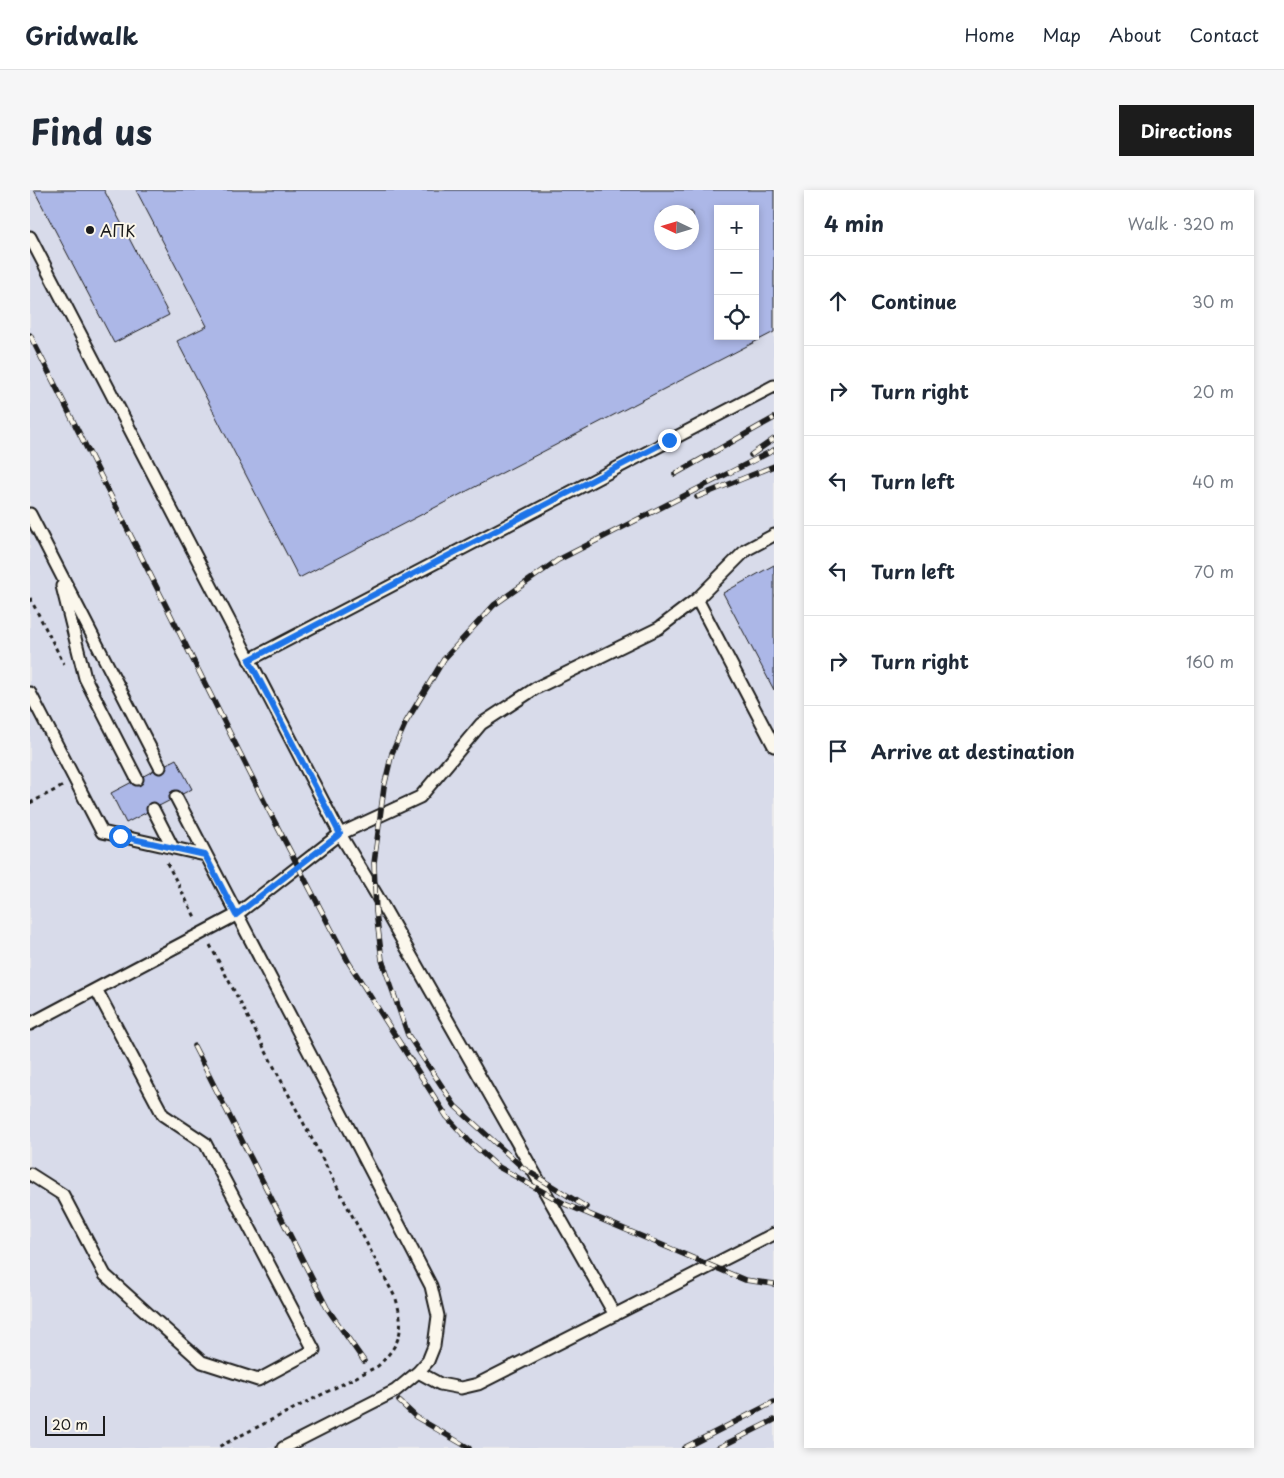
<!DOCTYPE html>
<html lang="en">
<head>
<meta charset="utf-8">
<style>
	:root { --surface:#fff; --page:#f6f6f7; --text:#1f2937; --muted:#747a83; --line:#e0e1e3; --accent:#1c1c1c }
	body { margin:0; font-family:"Playpen Sans",sans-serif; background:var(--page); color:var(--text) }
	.controls { position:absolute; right:15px; top:15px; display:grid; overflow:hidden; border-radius:0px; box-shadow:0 2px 8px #0003 }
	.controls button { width:45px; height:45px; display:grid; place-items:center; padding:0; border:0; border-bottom:1px solid var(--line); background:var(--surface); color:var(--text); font:25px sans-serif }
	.compass { position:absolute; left:624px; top:15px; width:45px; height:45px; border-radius:50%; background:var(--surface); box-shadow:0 2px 8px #0003; rotate:274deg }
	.scale { position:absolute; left:15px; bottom:12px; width:60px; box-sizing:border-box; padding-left:5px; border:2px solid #1c1c1c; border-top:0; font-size:14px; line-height:18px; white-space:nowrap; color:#1c1c1c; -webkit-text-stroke:4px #fbf7ec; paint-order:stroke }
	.stop { position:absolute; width:15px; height:15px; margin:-11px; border:4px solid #1a73e8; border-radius:50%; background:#fff }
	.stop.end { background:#1a73e8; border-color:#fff; box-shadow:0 1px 5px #0008 }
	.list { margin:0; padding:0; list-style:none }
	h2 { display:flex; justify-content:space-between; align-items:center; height:65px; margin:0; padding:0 20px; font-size:21px }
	h2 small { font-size:16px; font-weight:400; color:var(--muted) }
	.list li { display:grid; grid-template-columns:32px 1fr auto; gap:15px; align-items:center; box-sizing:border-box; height:90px; padding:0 20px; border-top:1px solid var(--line) }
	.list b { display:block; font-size:19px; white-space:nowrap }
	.list em { font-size:16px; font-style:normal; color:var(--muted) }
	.icon { flex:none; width:28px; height:28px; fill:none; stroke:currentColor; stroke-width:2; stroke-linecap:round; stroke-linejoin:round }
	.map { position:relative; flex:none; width:744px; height:1258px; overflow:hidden; border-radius:0px }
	header { display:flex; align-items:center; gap:30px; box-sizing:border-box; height:70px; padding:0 25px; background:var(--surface); border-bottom:1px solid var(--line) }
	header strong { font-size:24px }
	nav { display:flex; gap:28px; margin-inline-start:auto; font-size:18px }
	.intro { display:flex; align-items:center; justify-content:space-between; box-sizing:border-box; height:120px; padding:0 30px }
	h1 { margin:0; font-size:35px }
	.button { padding:12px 22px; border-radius:0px; background:var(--accent); color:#fff; font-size:18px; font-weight:700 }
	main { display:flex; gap:30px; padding:0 30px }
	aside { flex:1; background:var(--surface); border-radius:0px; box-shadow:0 2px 8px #0003 }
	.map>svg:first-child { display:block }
	.built { fill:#d8dbea; fill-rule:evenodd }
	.building { fill:#acb7e7; stroke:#1c1c1c; fill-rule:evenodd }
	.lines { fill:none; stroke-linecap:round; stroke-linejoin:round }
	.service-casing { stroke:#1c1c1c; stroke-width:15 }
	.path { stroke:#1c1c1c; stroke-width:3; stroke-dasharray:4 4; stroke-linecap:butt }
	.service { stroke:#fbf7ec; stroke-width:11 }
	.rail-casing { stroke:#1c1c1c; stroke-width:5.5 }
	.rail { stroke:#fbf7ec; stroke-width:4; stroke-dasharray:11; stroke-linecap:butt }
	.route { stroke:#1a73e8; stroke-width:6 }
	.poi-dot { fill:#1c1c1c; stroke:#fbf7ec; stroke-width:2 }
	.labels { text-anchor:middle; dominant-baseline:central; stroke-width:4; stroke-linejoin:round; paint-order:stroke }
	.poi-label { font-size:16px; fill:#1c1c1c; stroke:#fbf7ec; text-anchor:start }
</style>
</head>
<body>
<header>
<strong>Gridwalk</strong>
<nav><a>Home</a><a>Map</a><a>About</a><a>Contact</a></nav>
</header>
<div class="intro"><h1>Find us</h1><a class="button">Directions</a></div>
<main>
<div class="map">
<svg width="744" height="1258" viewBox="0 0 744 1258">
	<rect width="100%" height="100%" fill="#ebeaeb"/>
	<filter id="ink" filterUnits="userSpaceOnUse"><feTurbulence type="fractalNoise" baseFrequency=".02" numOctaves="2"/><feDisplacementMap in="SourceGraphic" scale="10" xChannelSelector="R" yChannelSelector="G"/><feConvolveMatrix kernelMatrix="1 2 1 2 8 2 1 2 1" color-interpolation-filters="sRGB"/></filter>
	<g filter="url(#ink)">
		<path class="built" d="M0 0H744V1258H0ZM688 19H725V146H688ZM632 22H662V52H632Z"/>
		<path class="building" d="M4 0H74L139 125 84 153Z
			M106 0H744V142L269 388 147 151 177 136ZM688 19H725V146H688ZM632 22H662V52H632Z
			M744 375V500L693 403Z
			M146 569 162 599 96 633 81 603Z"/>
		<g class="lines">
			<defs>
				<path id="service" d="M0 47 310 644 346 704 585 1125
					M0 324 130 577
					M32 396 55 488 107 589
					M667 409 744 556
					M219 470 744 196
					M0 503 72 642 175 665
					M146 607 401 1096 408 1126 404 1156 398 1171 388 1182 365 1201 253 1258
					M123 619 143 658
					M0 834 206 725 310 644 390 607 451 534 506 498 629 438 667 409 716 360 744 345
					M0 984 33 1005 75 1085 172 1172 228 1190 284 1160 175 953 133 925 66 799
					M388 1182 410 1194 431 1198 448 1194 744 1044"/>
			</defs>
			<use href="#service" class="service-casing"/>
			<path class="path" d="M0 408 34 474
				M0 613 33 596
				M137 673 166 729
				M180 755 366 1109C375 1140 371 1153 348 1176L186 1258"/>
			<use href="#service" class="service"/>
			<defs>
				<path id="rail" d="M0 145 237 617 319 773 417 927 440 952 467 976 535 1014 715 1090 744 1094
					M721 265 744 249
					M645 284 744 228
					M667 307 744 276
					M164 856 297 1118 334 1171
					M556 1017 493 978 425 916 378 845 352 770 346 722 344 673 354 597 362 563 376 532 414 469 464 415 528 370 744 260
					M369 1211 386 1227 439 1258
					M654 1258 744 1212
					M688 1258 744 1230"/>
			</defs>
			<use href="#rail" class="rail-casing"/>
			<use href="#rail" class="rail"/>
		</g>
	</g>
	<g class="lines" filter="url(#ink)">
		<path class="route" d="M90 646 175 665 206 725 310 644 219 470 639 250"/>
	</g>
	<circle class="poi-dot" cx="60" cy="40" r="5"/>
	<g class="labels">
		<g class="poi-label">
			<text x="70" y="40">АПК</text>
		</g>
	</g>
</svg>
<div class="controls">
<button>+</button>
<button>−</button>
<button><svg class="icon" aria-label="locate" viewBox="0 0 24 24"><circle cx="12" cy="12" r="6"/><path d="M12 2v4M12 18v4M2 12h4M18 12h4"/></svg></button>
</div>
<svg class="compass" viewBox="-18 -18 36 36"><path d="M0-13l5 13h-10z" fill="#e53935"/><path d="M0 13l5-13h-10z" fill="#747a83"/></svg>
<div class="scale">20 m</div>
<div class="stop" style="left:90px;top:646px"></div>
<div class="stop end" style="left:639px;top:250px"></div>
</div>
<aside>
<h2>4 min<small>Walk · 320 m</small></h2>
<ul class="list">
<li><svg class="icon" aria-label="ahead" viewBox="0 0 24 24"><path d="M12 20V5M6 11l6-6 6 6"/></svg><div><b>Continue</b></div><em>30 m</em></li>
<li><svg class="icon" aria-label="right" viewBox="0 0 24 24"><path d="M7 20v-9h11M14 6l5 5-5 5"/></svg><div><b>Turn right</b></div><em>20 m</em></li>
<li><svg class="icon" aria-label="left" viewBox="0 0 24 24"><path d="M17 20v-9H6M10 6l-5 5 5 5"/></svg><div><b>Turn left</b></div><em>40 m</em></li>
<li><svg class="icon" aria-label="left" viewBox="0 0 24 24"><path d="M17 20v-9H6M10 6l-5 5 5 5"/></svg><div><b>Turn left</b></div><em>70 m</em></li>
<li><svg class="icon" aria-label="right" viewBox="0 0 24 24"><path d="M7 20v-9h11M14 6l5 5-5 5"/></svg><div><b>Turn right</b></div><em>160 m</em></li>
<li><svg class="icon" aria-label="arrive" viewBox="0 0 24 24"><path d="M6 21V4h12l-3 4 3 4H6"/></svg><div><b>Arrive at destination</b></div></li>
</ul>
</aside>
</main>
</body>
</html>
